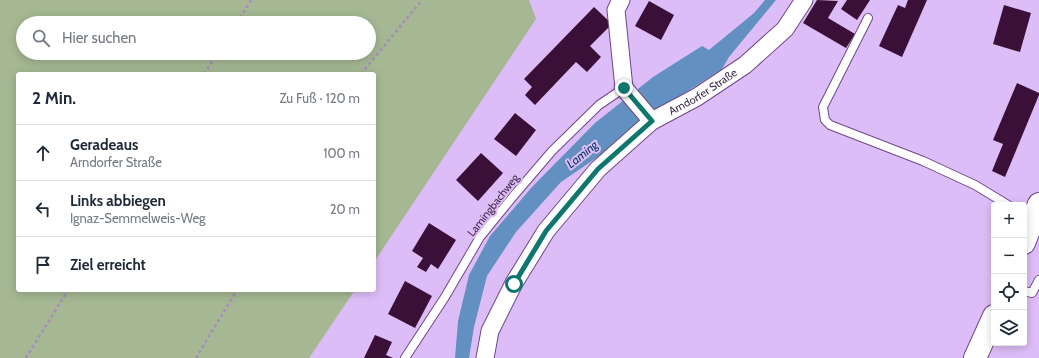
<!DOCTYPE html>
<html lang="de">
<head>
<meta charset="utf-8">
<style>
	:root { --surface:#fff; --page:#f6f6f7; --text:#1f2937; --muted:#747a83; --line:#e0e1e3 }
	body { margin:0; font-family:Cabin,sans-serif; background:var(--page); color:var(--text) }
	.controls { position:absolute; right:12px; bottom:12px; display:grid; overflow:hidden; border-radius:4px; box-shadow:0 2px 10px #0003 }
	.controls button { width:36px; height:36px; display:grid; place-items:center; padding:0; border:0; border-bottom:1px solid var(--line); background:var(--surface); color:var(--text); font:20px sans-serif }
	.stop { position:absolute; width:12px; height:12px; margin:-9px; border:3px solid #0f766e; border-radius:50%; background:#fff }
	.stop.end { background:#0f766e; border-color:#fff; box-shadow:0 1px 4px #0008 }
	.list { margin:0; padding:0; list-style:none }
	h2 { display:flex; justify-content:space-between; align-items:center; height:52px; margin:0; padding:0 16px; font-size:17px }
	h2 small { font-size:13px; font-weight:400; color:var(--muted) }
	.list li { display:grid; grid-template-columns:26px 1fr auto; gap:12px; align-items:center; box-sizing:border-box; height:56px; padding:0 16px; border-top:1px solid var(--line) }
	.list b { display:block; font-size:15px; white-space:nowrap }
	.list p { margin:0; font-size:13px; white-space:nowrap; color:var(--muted) }
	.list em { font-size:13px; font-style:normal; color:var(--muted) }
	.icon { flex:none; width:22px; height:22px; fill:none; stroke:currentColor; stroke-width:2; stroke-linecap:round; stroke-linejoin:round }
	.map { position:relative; flex:none; width:1039px; height:358px; overflow:hidden }
	.search { position:absolute; background:var(--surface); box-shadow:0 2px 10px #0003; left:16px; top:16px; width:360px; height:44px; display:flex; align-items:center; gap:10px; box-sizing:border-box; padding:0 14px; border-radius:22px; color:var(--muted); font-size:15px }
	.panel { position:absolute; background:var(--surface); box-shadow:0 2px 10px #0003; left:16px; top:72px; width:360px; height:220px; border-radius:4px }
	.map>svg:first-child { display:block }
	.green { fill:#a5b893; fill-rule:evenodd }
	.water { fill:#6291c1 }
	.building { fill:#3a0f38 }
	.lines { fill:none; stroke-linecap:round; stroke-linejoin:round }
	.service-casing { stroke:#6e4888; stroke-width:10 }
	.minor-casing { stroke:#6e4888; stroke-width:19 }
	.secondary-casing { stroke:#6e4888; stroke-width:24 }
	.path { stroke:#a78cbc; stroke-width:2.5; stroke-dasharray:3 3; stroke-linecap:butt }
	.service { stroke:#fff; stroke-width:8 }
	.minor { stroke:#fff; stroke-width:17 }
	.secondary { stroke:#fff; stroke-width:22 }
	.route { stroke:#0f766e; stroke-width:5 }
	.labels { text-anchor:middle; dominant-baseline:central; stroke-width:4; stroke-linejoin:round; paint-order:stroke }
	.street-label { font-size:11px; fill:#3c2b48; stroke:#ddbdf7 }
	.water-label { font-size:12px; font-style:italic; fill:#003663; stroke:#ddbdf7 }
</style>
</head>
<body>
<div class="map">
<svg width="1039" height="358" viewBox="0 0 1039 358">
	<rect width="100%" height="100%" fill="#ddbdf7"/>
	<path class="green" d="M0 0H529L536 19 374 262V74H18V290H355L309 358H0ZM23 23H369V53H23Z"/>
	<path class="water" d="M765 0H776L729 57 722 69 640 122 602 154 561 182 516 232 487 276 474 327 469 358H455L458 321 469 275 490 236 532 187 595 123 653 77 702 46 709 50 754 13Z"/>
	<path class="building" d="M817 0 838 1 828 18 855 34 846 48 803 23Z
		M847 0H870L857 20 841 9Z
		M908 0H927L902 57 879 46 898 5 905 8Z
		M649 1 674 15 661 40 635 26Z
		M1004 5 1031 13 1020 52 993 44Z
		M594 7 612 24 590 46 601 57 587 72 576 62 535 105 525 95 532 87 524 79Z
		M1017 83 1039 93V95L1005 177 992 171 1003 144 993 140Z
		M515 113 536 130 516 156 494 139Z
		M481 153 503 173 478 201 456 180Z
		M429 223 456 240 438 269 431 264 426 272 417 267 423 258 412 251Z
		M405 281 432 296 415 328 388 314Z
		M375 335 392 342 386 355 393 358H364Z"/>
	<g class="lines">
		<defs>
			<path id="service" d="M868 18 823 107 825 120 830 125 923 161 975 185 1008 205
				M1024 291 1032 293 1039 280
				M405 358 445 297 480 237 511 199 552 151 599 105 624 88"/>
			<g id="minor">
				<path d="M621 0 616 10 624 88 652 121"/>
				<path id="s1" d="M485 358 490 331 514 283 546 231 598 169 652 121 697 97 745 65 785 29 804 0"/>
			</g>
			<path id="secondary" d="M1024 243 1039 204
				M975 358 994 316"/>
		</defs>
		<use href="#service" class="service-casing"/>
		<use href="#minor" class="minor-casing"/>
		<use href="#secondary" class="secondary-casing"/>
		<path class="path" d="M237 23 251 0
			M204 74 218 53
			M361 74 422 0
			M26 358 68 290
			M196 358 237 290"/>
		<use href="#service" class="service"/>
		<use href="#minor" class="minor"/>
		<use href="#secondary" class="secondary"/>
	</g>
	<g class="lines">
		<path class="route" d="M514 284 546 231 598 169 652 121 624 88"/>
	</g>
	<g class="labels">
		<g class="street-label">
			<text stroke="none"><textPath href="#s1" startOffset="354">Arndorfer Straße</textPath></text>
			<text transform="translate(493 205) rotate(-52)">Lamingbachweg</text>
		</g>
		<g class="water-label">
			<text transform="translate(582 154) rotate(-39)">Laming</text>
		</g>
	</g>
</svg>
<div class="controls">
<button>+</button>
<button>−</button>
<button><svg class="icon" aria-label="locate" viewBox="0 0 24 24"><circle cx="12" cy="12" r="6"/><path d="M12 2v4M12 18v4M2 12h4M18 12h4"/></svg></button>
<button><svg class="icon" aria-label="layers" viewBox="0 0 24 24"><path d="M12 4l9 5-9 5-9-5zM3 14l9 5 9-5"/></svg></button>
</div>
<div class="stop" style="left:514px;top:284px"></div>
<div class="stop end" style="left:624px;top:88px"></div>
<div class="search"><svg class="icon" aria-label="search" viewBox="0 0 24 24"><circle cx="10" cy="10" r="6"/><path d="M15 15l6 6"/></svg>Hier suchen</div>
<section class="panel">
<h2>2 Min.<small>Zu Fuß · 120 m</small></h2>
<ul class="list">
<li><svg class="icon" aria-label="ahead" viewBox="0 0 24 24"><path d="M12 20V5M6 11l6-6 6 6"/></svg><div><b>Geradeaus</b><p>Arndorfer Straße</p></div><em>100 m</em></li>
<li><svg class="icon" aria-label="left" viewBox="0 0 24 24"><path d="M17 20v-9H6M10 6l-5 5 5 5"/></svg><div><b>Links abbiegen</b><p>Ignaz-Semmelweis-Weg</p></div><em>20 m</em></li>
<li><svg class="icon" aria-label="arrive" viewBox="0 0 24 24"><path d="M6 21V4h12l-3 4 3 4H6"/></svg><div><b>Ziel erreicht</b></div></li>
</ul>
</section>
</div>
</body>
</html>
